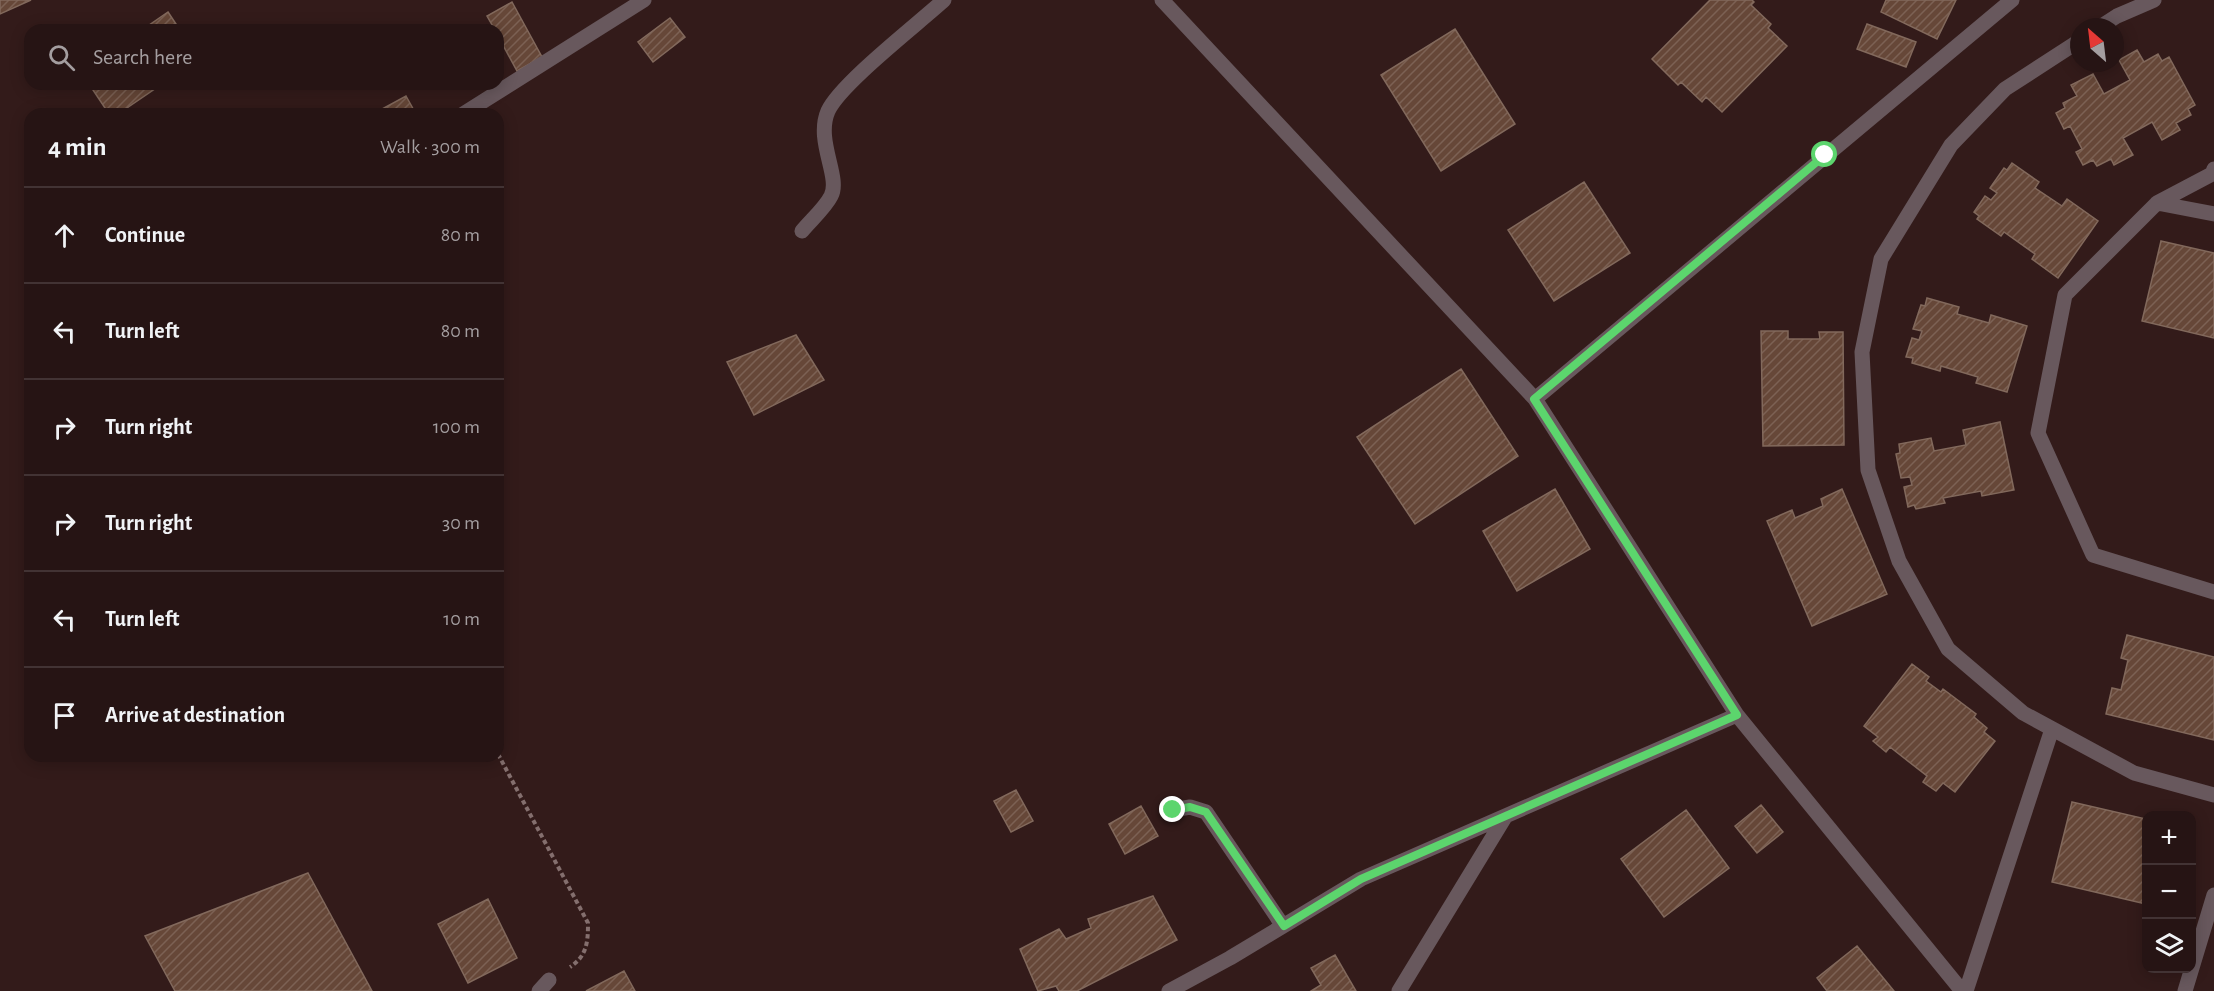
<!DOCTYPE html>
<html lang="en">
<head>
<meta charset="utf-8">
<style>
	:root { --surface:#261414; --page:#322122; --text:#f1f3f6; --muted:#a49ea0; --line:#423334 }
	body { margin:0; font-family:"Alegreya Sans",sans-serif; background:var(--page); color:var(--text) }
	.controls { position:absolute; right:18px; bottom:18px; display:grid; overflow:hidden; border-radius:12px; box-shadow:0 3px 15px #0003 }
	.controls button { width:54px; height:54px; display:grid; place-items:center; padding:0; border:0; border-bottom:2px solid var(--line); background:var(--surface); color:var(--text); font:30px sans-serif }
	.compass { position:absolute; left:2070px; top:18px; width:54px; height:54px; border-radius:50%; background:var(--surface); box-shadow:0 3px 15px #0003; rotate:332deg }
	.stop { position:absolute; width:18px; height:18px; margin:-14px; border:4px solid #5cd56d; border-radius:50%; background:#fff }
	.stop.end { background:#5cd56d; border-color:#fff; box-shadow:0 2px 6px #0008 }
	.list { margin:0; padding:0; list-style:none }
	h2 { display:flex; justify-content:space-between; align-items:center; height:78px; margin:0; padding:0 24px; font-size:26px }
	h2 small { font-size:20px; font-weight:400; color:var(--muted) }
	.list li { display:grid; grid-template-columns:39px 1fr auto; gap:18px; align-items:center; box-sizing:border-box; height:96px; padding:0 24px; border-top:2px solid var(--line) }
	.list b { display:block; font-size:22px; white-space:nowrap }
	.list em { font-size:20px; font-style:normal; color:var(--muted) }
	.icon { flex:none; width:33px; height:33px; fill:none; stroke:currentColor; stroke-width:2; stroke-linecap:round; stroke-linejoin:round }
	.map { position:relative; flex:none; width:2214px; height:991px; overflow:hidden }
	.search { position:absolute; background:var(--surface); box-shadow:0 3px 15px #0003; left:24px; top:24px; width:480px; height:66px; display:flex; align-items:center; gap:15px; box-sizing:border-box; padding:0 21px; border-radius:18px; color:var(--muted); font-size:22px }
	.panel { position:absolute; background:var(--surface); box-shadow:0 3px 15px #0003; left:24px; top:108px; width:480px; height:654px; border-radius:18px }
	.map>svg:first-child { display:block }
	.building { fill:url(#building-hatch); stroke:#82695c; stroke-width:1.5 }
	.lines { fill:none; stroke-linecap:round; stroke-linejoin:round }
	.path { stroke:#846f6e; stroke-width:4; stroke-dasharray:4.5 3; stroke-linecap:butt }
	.minor { stroke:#68585d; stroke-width:15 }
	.route { stroke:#5cd56d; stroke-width:8 }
</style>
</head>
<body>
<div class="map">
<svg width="2214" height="991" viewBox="0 0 2214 991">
	<defs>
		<pattern id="building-hatch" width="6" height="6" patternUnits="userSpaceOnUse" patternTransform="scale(1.5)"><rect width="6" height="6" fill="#664738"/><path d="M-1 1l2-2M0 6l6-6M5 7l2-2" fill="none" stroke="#7c6154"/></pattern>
	</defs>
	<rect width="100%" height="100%" fill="#331b1a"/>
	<path class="building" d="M0 0H31L0 14Z
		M1710 0H1752L1754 2 1751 5 1771 24 1768 28 1787 46 1722 112 1706 97 1702 102 1681 82 1678 85 1652 59Z
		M1886 0H1956L1937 39 1881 12Z
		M512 2 542 57 517 71 498 36V30H495L487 16Z
		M168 12 180 30H142Z
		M670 18 685 37 653 62 638 42Z
		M1867 24 1916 42 1906 67 1857 49Z
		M1455 29 1515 124 1441 171 1381 75Z
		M2137 50 2144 62 2158 54 2162 61 2169 57 2195 105 2188 109 2191 115 2176 123 2180 130 2162 140 2152 122 2123 138 2133 155 2114 165 2111 159 2097 166 2093 160 2083 165 2076 152 2082 149 2070 126 2064 129 2056 113 2065 108 2063 103 2077 96 2071 85 2093 74 2104 94 2130 80 2119 60Z
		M89 84H162L118 114H109Z
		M406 96 416 114H373Z
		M2012 163 2039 182 2035 188 2062 206 2067 199 2098 221 2058 278 2032 259 2035 254 2004 232 2001 236 1977 219 1979 216 1974 212 1985 196 1991 200 1997 193 1990 188 2004 168 2007 170Z
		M1584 182 1630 253 1554 301 1508 230Z
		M2161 241 2214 253V338L2142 321Z
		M1927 298 1959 307 1957 314 1989 323 1991 315 2027 326 2007 392 1976 383 1978 377 1941 366 1940 371 1912 363 1913 358 1906 357 1912 338 1919 340 1922 331 1913 329 1921 305 1925 306Z
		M1761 331H1788V339H1820L1819 332H1843L1844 445 1763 446Z
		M796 335 824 380 754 415 727 362Z
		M1461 369 1518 456 1415 524 1357 437Z
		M2000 422 2014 490 1982 496 1981 491 1943 498 1945 503 1916 509 1914 505 1908 507 1904 487 1912 485 1910 477 1901 478 1896 454 1900 453 1899 444 1931 438 1934 451 1966 445 1963 430Z
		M1555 489 1590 549 1517 591 1483 531Z
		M1842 489 1887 594 1812 626 1767 521 1792 510 1795 518 1823 506 1821 499Z
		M2127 635 2214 657V740L2106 714 2112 688 2121 690 2128 660 2121 658Z
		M1912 664 1929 677 1926 681 1941 692 1943 689 1976 714 1974 717 1987 728 1984 732 1995 741 1955 792 1943 783 1936 791 1923 782 1927 776 1890 747 1886 752 1873 741 1878 737 1864 726Z
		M1016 790 1033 821 1011 832 994 801Z
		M2072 802 2146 819V904L2052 882Z
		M1761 805 1783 832 1757 853 1735 826Z
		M1141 806 1158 836 1125 854 1109 824Z
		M1686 810 1729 868 1664 917 1621 859Z
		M308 873 372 991H175L145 936Z
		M1153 896 1177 940 1077 991H1059L1056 986 1038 991 1020 949 1059 929 1066 939 1091 928 1088 919Z
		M488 899 517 958 468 983 438 924Z
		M1857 946 1894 991H1827L1817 978Z
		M1335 955 1356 991H1311L1321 985 1311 968Z
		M624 971 635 991H586Z"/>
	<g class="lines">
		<path class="path" d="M498 754 588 923C588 942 587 956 570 967"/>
		<path class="minor" d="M1162 0 1535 399 1737 715 1962 991
			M2100 27 2117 16 2154 0
			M2079 41 2005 89 1951 145 1881 259 1862 352 1868 470 1899 561 1948 649 2023 713 2134 773 2214 795
			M463 114 644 0
			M2157 203 2212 174 2214 169
			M2214 214 2157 203 2065 295 2038 433 2093 555 2214 592
			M802 231C811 220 825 208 831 196 841 177 815 141 828 111 840 84 919 23 944 0
			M1535 399 2012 0
			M1173 810 1190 807 1206 812 1283 926
			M539 991 549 980
			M1169 991 1230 958 1361 879 1737 715
			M1399 991 1505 817
			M1966 991 2052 729
			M2185 991 2214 895"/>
	</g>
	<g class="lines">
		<path class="route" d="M1173 810 1190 807 1206 812 1284 926 1361 879 1737 715 1534 399 1825 155"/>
	</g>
</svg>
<div class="controls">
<button>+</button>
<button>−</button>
<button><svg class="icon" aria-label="layers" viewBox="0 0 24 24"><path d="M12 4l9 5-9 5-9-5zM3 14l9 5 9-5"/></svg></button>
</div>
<svg class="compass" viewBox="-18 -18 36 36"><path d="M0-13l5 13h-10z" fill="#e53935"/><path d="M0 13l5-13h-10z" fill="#a49ea0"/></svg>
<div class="stop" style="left:1825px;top:155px"></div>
<div class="stop end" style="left:1173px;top:810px"></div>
<div class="search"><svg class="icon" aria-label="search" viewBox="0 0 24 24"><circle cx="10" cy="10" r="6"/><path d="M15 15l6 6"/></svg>Search here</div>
<section class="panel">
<h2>4 min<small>Walk · 300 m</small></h2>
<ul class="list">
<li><svg class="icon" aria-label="ahead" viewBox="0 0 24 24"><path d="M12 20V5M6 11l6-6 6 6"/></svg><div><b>Continue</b></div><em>80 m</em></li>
<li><svg class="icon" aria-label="left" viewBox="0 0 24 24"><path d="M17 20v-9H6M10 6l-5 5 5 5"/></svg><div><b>Turn left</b></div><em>80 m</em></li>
<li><svg class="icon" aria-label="right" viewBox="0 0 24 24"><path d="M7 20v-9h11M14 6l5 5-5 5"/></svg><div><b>Turn right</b></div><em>100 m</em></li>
<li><svg class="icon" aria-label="right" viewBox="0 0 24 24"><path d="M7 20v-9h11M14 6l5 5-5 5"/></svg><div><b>Turn right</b></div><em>30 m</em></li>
<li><svg class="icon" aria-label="left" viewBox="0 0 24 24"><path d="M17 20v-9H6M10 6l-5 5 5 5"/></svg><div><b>Turn left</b></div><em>10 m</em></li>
<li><svg class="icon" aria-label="arrive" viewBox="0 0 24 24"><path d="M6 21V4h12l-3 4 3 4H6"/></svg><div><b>Arrive at destination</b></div></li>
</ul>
</section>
</div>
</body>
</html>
